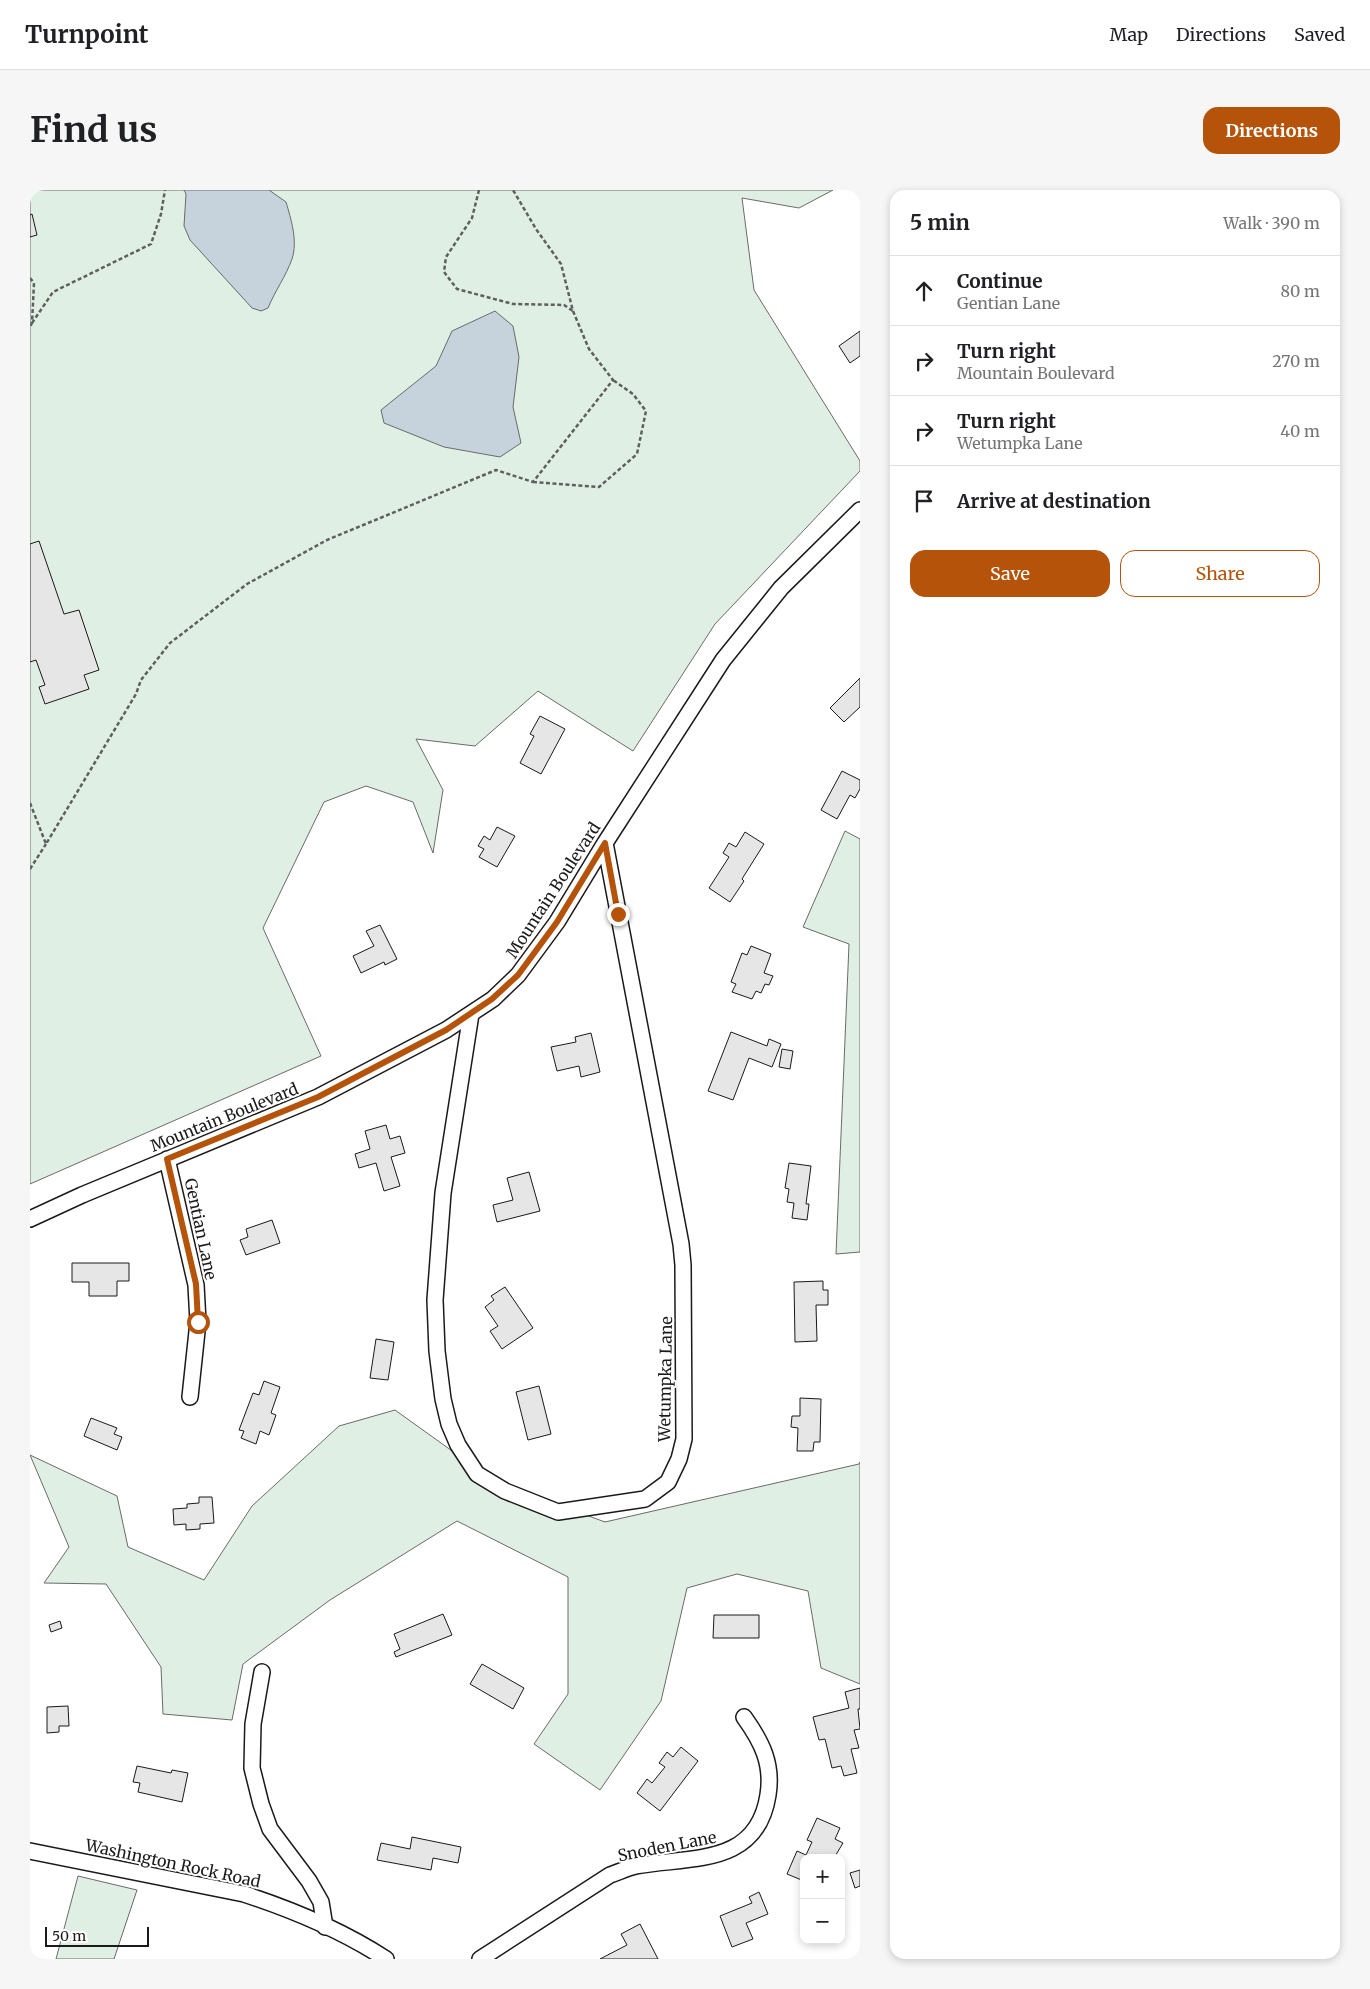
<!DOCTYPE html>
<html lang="en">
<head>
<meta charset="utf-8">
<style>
	:root { --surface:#fff; --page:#f6f6f6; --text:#202124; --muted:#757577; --line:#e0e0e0; --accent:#b45309 }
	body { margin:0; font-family:Merriweather,serif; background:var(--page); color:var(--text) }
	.controls { position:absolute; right:15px; bottom:15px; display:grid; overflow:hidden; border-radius:10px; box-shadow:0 2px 8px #0003 }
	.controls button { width:45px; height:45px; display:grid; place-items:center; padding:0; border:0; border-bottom:1px solid var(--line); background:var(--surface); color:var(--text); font:25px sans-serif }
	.scale { position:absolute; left:15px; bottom:12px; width:104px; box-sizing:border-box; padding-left:5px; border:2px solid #1a1a1a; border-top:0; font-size:14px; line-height:18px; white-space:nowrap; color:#1a1a1a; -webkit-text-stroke:4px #fff; paint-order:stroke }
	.stop { position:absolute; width:15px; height:15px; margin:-11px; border:4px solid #b45309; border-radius:50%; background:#fff }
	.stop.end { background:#b45309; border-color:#fff; box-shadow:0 1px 5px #0008 }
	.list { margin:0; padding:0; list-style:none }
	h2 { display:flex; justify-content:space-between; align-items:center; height:65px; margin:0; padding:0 20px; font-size:21px }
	h2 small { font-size:16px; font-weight:400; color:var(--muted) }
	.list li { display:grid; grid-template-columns:32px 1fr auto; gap:15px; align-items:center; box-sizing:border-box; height:70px; padding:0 20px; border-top:1px solid var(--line) }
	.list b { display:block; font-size:19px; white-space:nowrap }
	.list p { margin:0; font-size:16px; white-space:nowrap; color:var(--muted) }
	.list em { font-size:16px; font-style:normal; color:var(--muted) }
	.actions { display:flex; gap:10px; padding:15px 20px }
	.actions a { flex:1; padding:11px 0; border:1px solid var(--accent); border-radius:15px; text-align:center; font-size:18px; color:var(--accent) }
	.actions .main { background:var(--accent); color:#fff }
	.icon { flex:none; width:28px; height:28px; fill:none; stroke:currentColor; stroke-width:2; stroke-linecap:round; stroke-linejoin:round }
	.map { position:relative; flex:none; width:830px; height:1769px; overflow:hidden; border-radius:15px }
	header { display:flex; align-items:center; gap:30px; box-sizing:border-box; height:70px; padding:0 25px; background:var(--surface); border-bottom:1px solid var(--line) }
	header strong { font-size:24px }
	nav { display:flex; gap:28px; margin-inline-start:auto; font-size:18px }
	.intro { display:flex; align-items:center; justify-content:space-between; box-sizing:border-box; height:120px; padding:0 30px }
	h1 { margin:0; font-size:35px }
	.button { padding:12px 22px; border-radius:15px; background:var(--accent); color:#fff; font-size:18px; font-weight:700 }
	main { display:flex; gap:30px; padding:0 30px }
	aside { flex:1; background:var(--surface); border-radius:15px; box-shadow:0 2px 8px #0003 }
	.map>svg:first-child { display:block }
	.green { fill:#e0efe3; stroke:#6a6a6a }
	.water { fill:#c6d2dc; stroke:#6a6a6a }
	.building { fill:#e6e6e6; stroke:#1a1a1a }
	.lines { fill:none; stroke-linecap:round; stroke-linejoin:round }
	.minor-casing { stroke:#1a1a1a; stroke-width:18 }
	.path { stroke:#5f5f5f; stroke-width:2.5; stroke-dasharray:4 2.5; stroke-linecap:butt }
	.minor { stroke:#fff; stroke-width:15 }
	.route { stroke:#b45309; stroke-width:6 }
	.labels { text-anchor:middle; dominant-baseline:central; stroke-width:4; stroke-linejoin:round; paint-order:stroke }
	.street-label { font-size:16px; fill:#1a1a1a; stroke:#fff }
</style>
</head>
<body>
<header>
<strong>Turnpoint</strong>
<nav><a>Map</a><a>Directions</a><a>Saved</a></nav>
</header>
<div class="intro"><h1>Find us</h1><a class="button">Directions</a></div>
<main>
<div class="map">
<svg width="830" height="1769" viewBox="0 0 830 1769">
	<rect width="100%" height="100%" fill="#fff"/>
	<path class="green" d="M0 0H803L769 18 712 8 724 100 830 271V281L685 434 603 561 508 501 445 556 386 549 413 600 403 663 383 612 336 596 294 612 233 738 291 866 0 994Z
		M815 641 830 649V1062L806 1064 819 754 773 737Z
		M365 1220 464 1291 575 1332 829 1274 830 1272V1494L791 1478 778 1401 707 1384 657 1398 631 1511 570 1600 504 1554 538 1504V1387L427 1331 300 1410 213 1474 202 1530 133 1524 131 1477 76 1394 14 1393 39 1357 0 1265 87 1306 98 1357 174 1390 222 1316 309 1236Z
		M48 1686 107 1700 84 1769H26Z"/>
	<path class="water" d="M154 0H239L256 12C261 29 268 51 262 69 256 86 245 101 238 118L231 121 222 118 160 50 154 36 156 4Z
		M465 121 483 136 489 167 483 217 491 253 470 267 414 257 354 233 351 220 406 176 422 141Z"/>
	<path class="building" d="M2 24 7 45 0 47V25Z
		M830 141V166L820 173 809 156Z
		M9 351 34 424 49 420 69 480 54 485 59 499 15 514 9 497 15 495 6 470 0 472V354Z
		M830 488V517L814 532 800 518Z
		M510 526 535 539 511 584 490 573 504 546 500 544Z
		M812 581 830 590V599L825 608 820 605 807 629 791 620Z
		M467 637 485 646 467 677 449 667 454 659 448 656 454 646 460 650Z
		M715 642 734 654 712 689 714 691 700 712 679 698 699 667 693 663 699 653 706 657Z
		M350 735 367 769 355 775 354 772 331 783 323 766 344 756 336 741Z
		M721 756 741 764 734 783 743 786 739 795 735 794 731 803 726 801 722 809 702 802 706 794 701 792 712 763 717 765Z
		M701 842 737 856 739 849 751 854 742 877 719 868 703 910 678 901Z
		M561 843 570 882 551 887 549 876 527 881 521 857 546 852 545 847Z
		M752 859 763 861 760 879 749 877Z
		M356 935 360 949 370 946 375 963 361 967 370 996 354 1001 346 973 329 978 325 964 340 959 335 941Z
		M759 973 781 976 776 1014H779L777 1030 762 1028 764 1013 757 1012 759 999 755 998Z
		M499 982 510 1021 467 1032 463 1015 483 1010 477 988Z
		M242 1030 250 1053 216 1065 210 1050 218 1047 216 1039Z
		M42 1073H99V1091H87V1106H59V1092H42Z
		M793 1091V1100H798V1115H786L787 1151 765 1152 764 1092Z
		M475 1097 503 1138 472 1159 460 1141 468 1136 455 1117 464 1110 461 1106Z
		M346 1149 364 1152 358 1190 340 1188Z
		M234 1191 250 1197 241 1223 246 1225 239 1245 230 1241 226 1254 211 1248 214 1241 209 1240 223 1203 229 1205Z
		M509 1196 521 1244 498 1250 486 1202Z
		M770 1208 791 1209 790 1252H784L783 1261H767L768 1238 761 1237 762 1226H770Z
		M61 1228 87 1238 84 1244 92 1247 87 1260 54 1246Z
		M169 1307H182L184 1333 170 1334V1339L156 1340V1334L144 1335 143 1319 157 1318V1314L169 1313Z
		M413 1424 422 1445 366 1467 364 1462 370 1459 364 1444Z
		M684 1425H729V1448H683Z
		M30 1431 32 1438 21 1442 19 1435Z
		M452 1474 494 1498 483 1519 440 1494Z
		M830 1498V1519H828L830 1539 824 1540 829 1558 821 1559 827 1583 814 1586 811 1576 802 1578 795 1549 789 1550 783 1527 819 1518 815 1502Z
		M38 1516 39 1536H29V1542L17 1543V1517Z
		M651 1557 668 1571 630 1621 607 1603 617 1589 622 1593 635 1577 629 1573 637 1562 643 1567Z
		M107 1576 141 1583 142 1580 158 1583 152 1612 108 1602 110 1593 103 1592Z
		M787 1628 810 1638 805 1649 813 1653 804 1668H774V1691L757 1684 767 1661 776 1665 782 1652 777 1650Z
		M382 1647 431 1657 428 1673 403 1668 401 1680 347 1670 351 1653 380 1659Z
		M830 1680V1696L825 1698 820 1683Z
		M729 1702 738 1724 716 1733 723 1749 702 1757 690 1726 722 1713 719 1707Z
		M610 1734 628 1769H570L597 1755 591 1744Z"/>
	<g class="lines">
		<defs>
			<path id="minor" d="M441 824 413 1003 405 1110 407 1161 413 1209 419 1234 428 1255 447 1284 475 1301 528 1322 615 1309 638 1292 649 1269 654 1249 653 1075 651 1054 575 653
				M137 969 166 1095 168 1132 160 1207
				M0 1029 52 1005 288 907 416 840 463 809 488 785 527 732 575 653 693 470 751 398 830 320
				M232 1482 223 1534 222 1578 231 1614 240 1639 279 1691 291 1712 295 1737
				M0 1661 214 1704C263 1720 313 1741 356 1769
				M450 1769 580 1685C589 1682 597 1678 606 1676 660 1666 727 1677 738 1605 743 1574 732 1552 714 1527"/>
		</defs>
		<use href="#minor" class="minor-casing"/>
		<path class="path" d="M449 0 442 28 416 67 414 82 427 99 483 114 534 115 543 121
			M0 88 4 93 2 133 0 137
			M2 133 23 102 121 54 131 24 135 0
			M503 292 569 297 607 264 616 221 603 204 583 190
			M0 613 16 654 106 504 111 490 140 453 217 394 297 350 466 280 503 292 583 190 559 159 543 121 531 74 506 39 483 0
			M0 679 16 654"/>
		<use href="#minor" class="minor"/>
	</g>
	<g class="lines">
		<path class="route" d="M168 1132 166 1094 137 969 288 907 416 840 462 809 488 785 527 732 575 653 588 724"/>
	</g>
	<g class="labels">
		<g class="street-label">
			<text transform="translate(523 700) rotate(-57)">Mountain Boulevard</text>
			<text transform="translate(194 927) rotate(-22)">Mountain Boulevard</text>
			<text transform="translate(171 1039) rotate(78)">Gentian Lane</text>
			<text transform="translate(635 1189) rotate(-89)">Wetumpka Lane</text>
			<text transform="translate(637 1656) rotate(-11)">Snoden Lane</text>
			<text transform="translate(143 1673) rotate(12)">Washington Rock Road</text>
		</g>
	</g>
</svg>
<div class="controls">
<button>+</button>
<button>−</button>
</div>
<div class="scale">50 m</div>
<div class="stop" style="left:168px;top:1132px"></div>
<div class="stop end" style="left:588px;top:724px"></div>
</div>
<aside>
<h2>5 min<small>Walk · 390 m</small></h2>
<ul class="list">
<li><svg class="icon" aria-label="ahead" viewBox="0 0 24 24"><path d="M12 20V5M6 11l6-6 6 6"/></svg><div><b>Continue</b><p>Gentian Lane</p></div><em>80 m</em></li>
<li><svg class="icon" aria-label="right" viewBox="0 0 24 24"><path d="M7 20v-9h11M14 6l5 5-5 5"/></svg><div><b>Turn right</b><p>Mountain Boulevard</p></div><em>270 m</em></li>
<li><svg class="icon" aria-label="right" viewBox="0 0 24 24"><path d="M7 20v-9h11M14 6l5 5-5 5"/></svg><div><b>Turn right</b><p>Wetumpka Lane</p></div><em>40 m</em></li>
<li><svg class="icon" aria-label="arrive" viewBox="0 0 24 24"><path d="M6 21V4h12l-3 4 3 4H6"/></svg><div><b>Arrive at destination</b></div></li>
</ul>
<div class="actions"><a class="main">Save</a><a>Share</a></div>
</aside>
</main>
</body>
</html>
